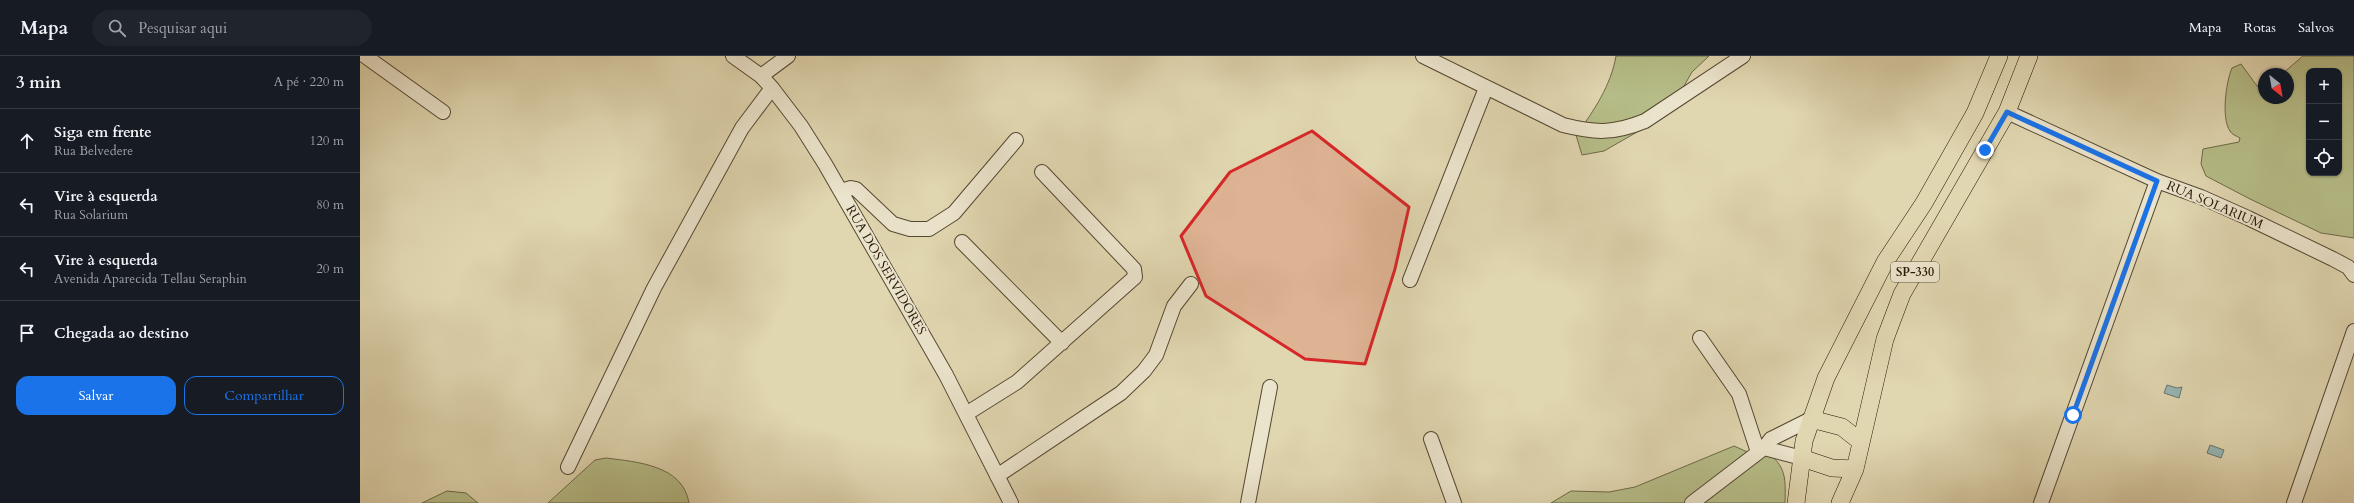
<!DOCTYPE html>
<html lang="pt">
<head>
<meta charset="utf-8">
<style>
	:root { --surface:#171b24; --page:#20242c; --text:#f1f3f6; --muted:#9ea1a6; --line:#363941; --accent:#1a73e8 }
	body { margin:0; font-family:Cardo,serif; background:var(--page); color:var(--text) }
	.controls { position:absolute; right:12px; top:12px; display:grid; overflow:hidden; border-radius:8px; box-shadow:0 1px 3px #0004 }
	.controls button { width:36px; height:36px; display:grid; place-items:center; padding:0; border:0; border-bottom:1px solid var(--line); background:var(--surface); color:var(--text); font:20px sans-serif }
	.compass { position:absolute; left:1898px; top:12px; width:36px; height:36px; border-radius:50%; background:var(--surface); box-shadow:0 1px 3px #0004; rotate:149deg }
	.stop { position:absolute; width:12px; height:12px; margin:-9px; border:3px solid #1a73e8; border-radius:50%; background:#fff }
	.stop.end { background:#1a73e8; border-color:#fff; box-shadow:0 1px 4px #0008 }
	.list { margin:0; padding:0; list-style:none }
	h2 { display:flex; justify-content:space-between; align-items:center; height:52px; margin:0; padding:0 16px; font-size:17px }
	h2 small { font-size:13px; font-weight:400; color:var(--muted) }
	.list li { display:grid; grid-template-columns:26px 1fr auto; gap:12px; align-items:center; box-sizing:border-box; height:64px; padding:0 16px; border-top:1px solid var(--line) }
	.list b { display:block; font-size:15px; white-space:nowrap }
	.list p { margin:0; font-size:13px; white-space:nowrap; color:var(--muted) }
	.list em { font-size:13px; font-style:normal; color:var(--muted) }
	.actions { display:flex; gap:8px; padding:12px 16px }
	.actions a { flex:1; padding:9px 0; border:1px solid var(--accent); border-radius:12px; text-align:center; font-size:14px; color:var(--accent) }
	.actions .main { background:var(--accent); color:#fff }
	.icon { flex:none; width:22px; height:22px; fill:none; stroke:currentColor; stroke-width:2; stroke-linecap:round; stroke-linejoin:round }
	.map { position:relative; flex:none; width:1994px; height:447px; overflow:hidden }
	header { display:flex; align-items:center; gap:24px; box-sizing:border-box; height:56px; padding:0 20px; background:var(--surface); border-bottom:1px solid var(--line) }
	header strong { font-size:19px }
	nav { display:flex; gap:22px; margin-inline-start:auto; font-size:14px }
	.search { width:280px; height:36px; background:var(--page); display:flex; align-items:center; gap:10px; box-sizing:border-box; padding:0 14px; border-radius:22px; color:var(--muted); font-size:15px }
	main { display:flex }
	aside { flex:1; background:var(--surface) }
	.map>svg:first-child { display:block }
	.green { fill:#b6bd88; stroke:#6e6a48; fill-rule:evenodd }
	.water { fill:#97b7b5; stroke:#6a776f }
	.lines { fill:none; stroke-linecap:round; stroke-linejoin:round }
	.minor-casing { stroke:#554831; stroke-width:16 }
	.major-casing { stroke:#271807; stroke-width:18 }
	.minor { stroke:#ebe4cc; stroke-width:14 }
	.major { stroke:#e0d6b0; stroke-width:17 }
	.route { stroke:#1a73e8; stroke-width:5 }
	.marked { fill:#d62828; fill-opacity:0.2; stroke:#d62828; stroke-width:3; stroke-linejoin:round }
	.labels { text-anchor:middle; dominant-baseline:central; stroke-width:4; stroke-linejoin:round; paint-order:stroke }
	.shield { fill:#ebe4cc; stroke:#625542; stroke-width:1 }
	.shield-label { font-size:12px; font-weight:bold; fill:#271807 }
	.street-label { font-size:13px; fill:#271807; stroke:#ebe4cc }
</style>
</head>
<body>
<header>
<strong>Mapa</strong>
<div class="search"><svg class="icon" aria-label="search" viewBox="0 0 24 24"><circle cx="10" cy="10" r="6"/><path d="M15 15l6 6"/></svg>Pesquisar aqui</div>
<nav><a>Mapa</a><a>Rotas</a><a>Salvos</a></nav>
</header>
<main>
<aside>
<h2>3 min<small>A pé · 220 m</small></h2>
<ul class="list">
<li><svg class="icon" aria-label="ahead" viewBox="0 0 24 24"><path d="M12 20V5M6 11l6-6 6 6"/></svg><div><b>Siga em frente</b><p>Rua Belvedere</p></div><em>120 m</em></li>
<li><svg class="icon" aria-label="left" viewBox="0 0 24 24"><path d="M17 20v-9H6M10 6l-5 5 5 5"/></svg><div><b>Vire à esquerda</b><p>Rua Solarium</p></div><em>80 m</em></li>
<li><svg class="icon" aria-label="left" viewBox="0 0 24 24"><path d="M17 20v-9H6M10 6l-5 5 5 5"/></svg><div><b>Vire à esquerda</b><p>Avenida Aparecida Tellau Seraphin</p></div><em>20 m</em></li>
<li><svg class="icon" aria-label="arrive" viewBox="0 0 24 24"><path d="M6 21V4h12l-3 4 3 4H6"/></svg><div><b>Chegada ao destino</b></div></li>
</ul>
<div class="actions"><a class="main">Salvar</a><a>Compartilhar</a></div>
</aside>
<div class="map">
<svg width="1994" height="447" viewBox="0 0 1994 447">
	<rect width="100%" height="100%" fill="#e0d6b0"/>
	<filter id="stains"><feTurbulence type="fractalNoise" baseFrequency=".005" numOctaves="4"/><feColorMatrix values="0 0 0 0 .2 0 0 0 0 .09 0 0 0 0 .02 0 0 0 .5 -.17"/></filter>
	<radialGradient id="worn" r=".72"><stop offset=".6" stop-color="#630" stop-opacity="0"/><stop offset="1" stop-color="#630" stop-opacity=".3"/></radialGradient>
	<path class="green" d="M1256 0H1349L1332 16 1320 37 1291 68 1244 95 1222 99 1216 79C1234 55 1251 29 1256 0Z
		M1943 0H1994V182L1961 177 1890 143 1846 120 1841 108 1843 93 1879 86 1880 82C1877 80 1872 79 1870 75 1861 62 1866 26 1872 12L1881 8 1897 30H1904V42H1928V18H1922ZM1949 15H1979V117H1949Z
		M1374 390 1392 398 1401 391C1425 409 1426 417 1425 447H1191L1211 435 1249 436 1275 431Z
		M246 402C277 406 323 409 329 447H188L235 404Z
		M87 435 106 437 118 447H62Z"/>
	<path class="water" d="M1807 329 1817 332 1822 331 1819 342 1804 337Z
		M1850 389 1864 394 1861 402 1847 397Z"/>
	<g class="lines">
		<defs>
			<path id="minor" d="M5 0 83 56
				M373 0 401 20 412 32 441 70 465 108 586 319 651 447
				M1063 0 1203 69C1235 77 1253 78 1285 65L1383 0
				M401 20 428 0
				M1647 56 1797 125 1841 141 1888 162 1973 203 1988 211 1994 219
				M481 135 491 132 496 133 533 168 550 173H569L594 157 656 84
				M602 186 702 287
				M1050 224 1126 32
				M1340 282 1379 338 1398 396
				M606 358 657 326 775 221 774 213 682 116
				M1071 383 1094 447
				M1404 392 1442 402
				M208 411 294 232 382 72 412 32
				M637 420 761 337 784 315 796 299 814 250 831 228
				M888 447 910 331
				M1332 447 1404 392 1411 383 1451 363
				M1681 447 1797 125
				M1934 447 1994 275"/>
			<path id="major" d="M1451 363 1482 371 1501 386
				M1442 402 1472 412 1495 413
				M1436 447 1444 385 1466 322 1525 206 1564 147 1615 57 1639 0
				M1480 447 1495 413 1525 283 1542 238 1647 56 1669 0"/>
		</defs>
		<use href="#minor" class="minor-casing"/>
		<use href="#major" class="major-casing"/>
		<use href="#minor" class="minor"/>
		<use href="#major" class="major"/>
	</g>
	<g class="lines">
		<path class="route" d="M1625 94 1647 56 1797 125 1713 359"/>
	</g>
	<path class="marked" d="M952 75 1049 151 1035 213 1005 308 945 303 846 240 821 180 870 116Z"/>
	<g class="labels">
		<rect class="shield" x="1531" y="206" width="48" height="20" rx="3"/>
		<g class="shield-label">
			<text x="1555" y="216">SP-330</text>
		</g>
		<g class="street-label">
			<text transform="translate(1855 149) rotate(23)">RUA SOLARIUM</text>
			<text transform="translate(526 214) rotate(60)">RUA DOS SERVIDORES</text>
		</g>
	</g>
	<rect width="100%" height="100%" filter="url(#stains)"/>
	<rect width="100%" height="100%" fill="url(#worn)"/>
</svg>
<div class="controls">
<button>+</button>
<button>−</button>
<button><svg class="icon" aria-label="locate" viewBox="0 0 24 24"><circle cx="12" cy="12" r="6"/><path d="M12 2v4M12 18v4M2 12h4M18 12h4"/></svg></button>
</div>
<svg class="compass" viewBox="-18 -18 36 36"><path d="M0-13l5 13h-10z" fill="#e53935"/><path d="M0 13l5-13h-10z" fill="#9ea1a6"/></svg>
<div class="stop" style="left:1713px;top:359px"></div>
<div class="stop end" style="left:1625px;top:94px"></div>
</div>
</main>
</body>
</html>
